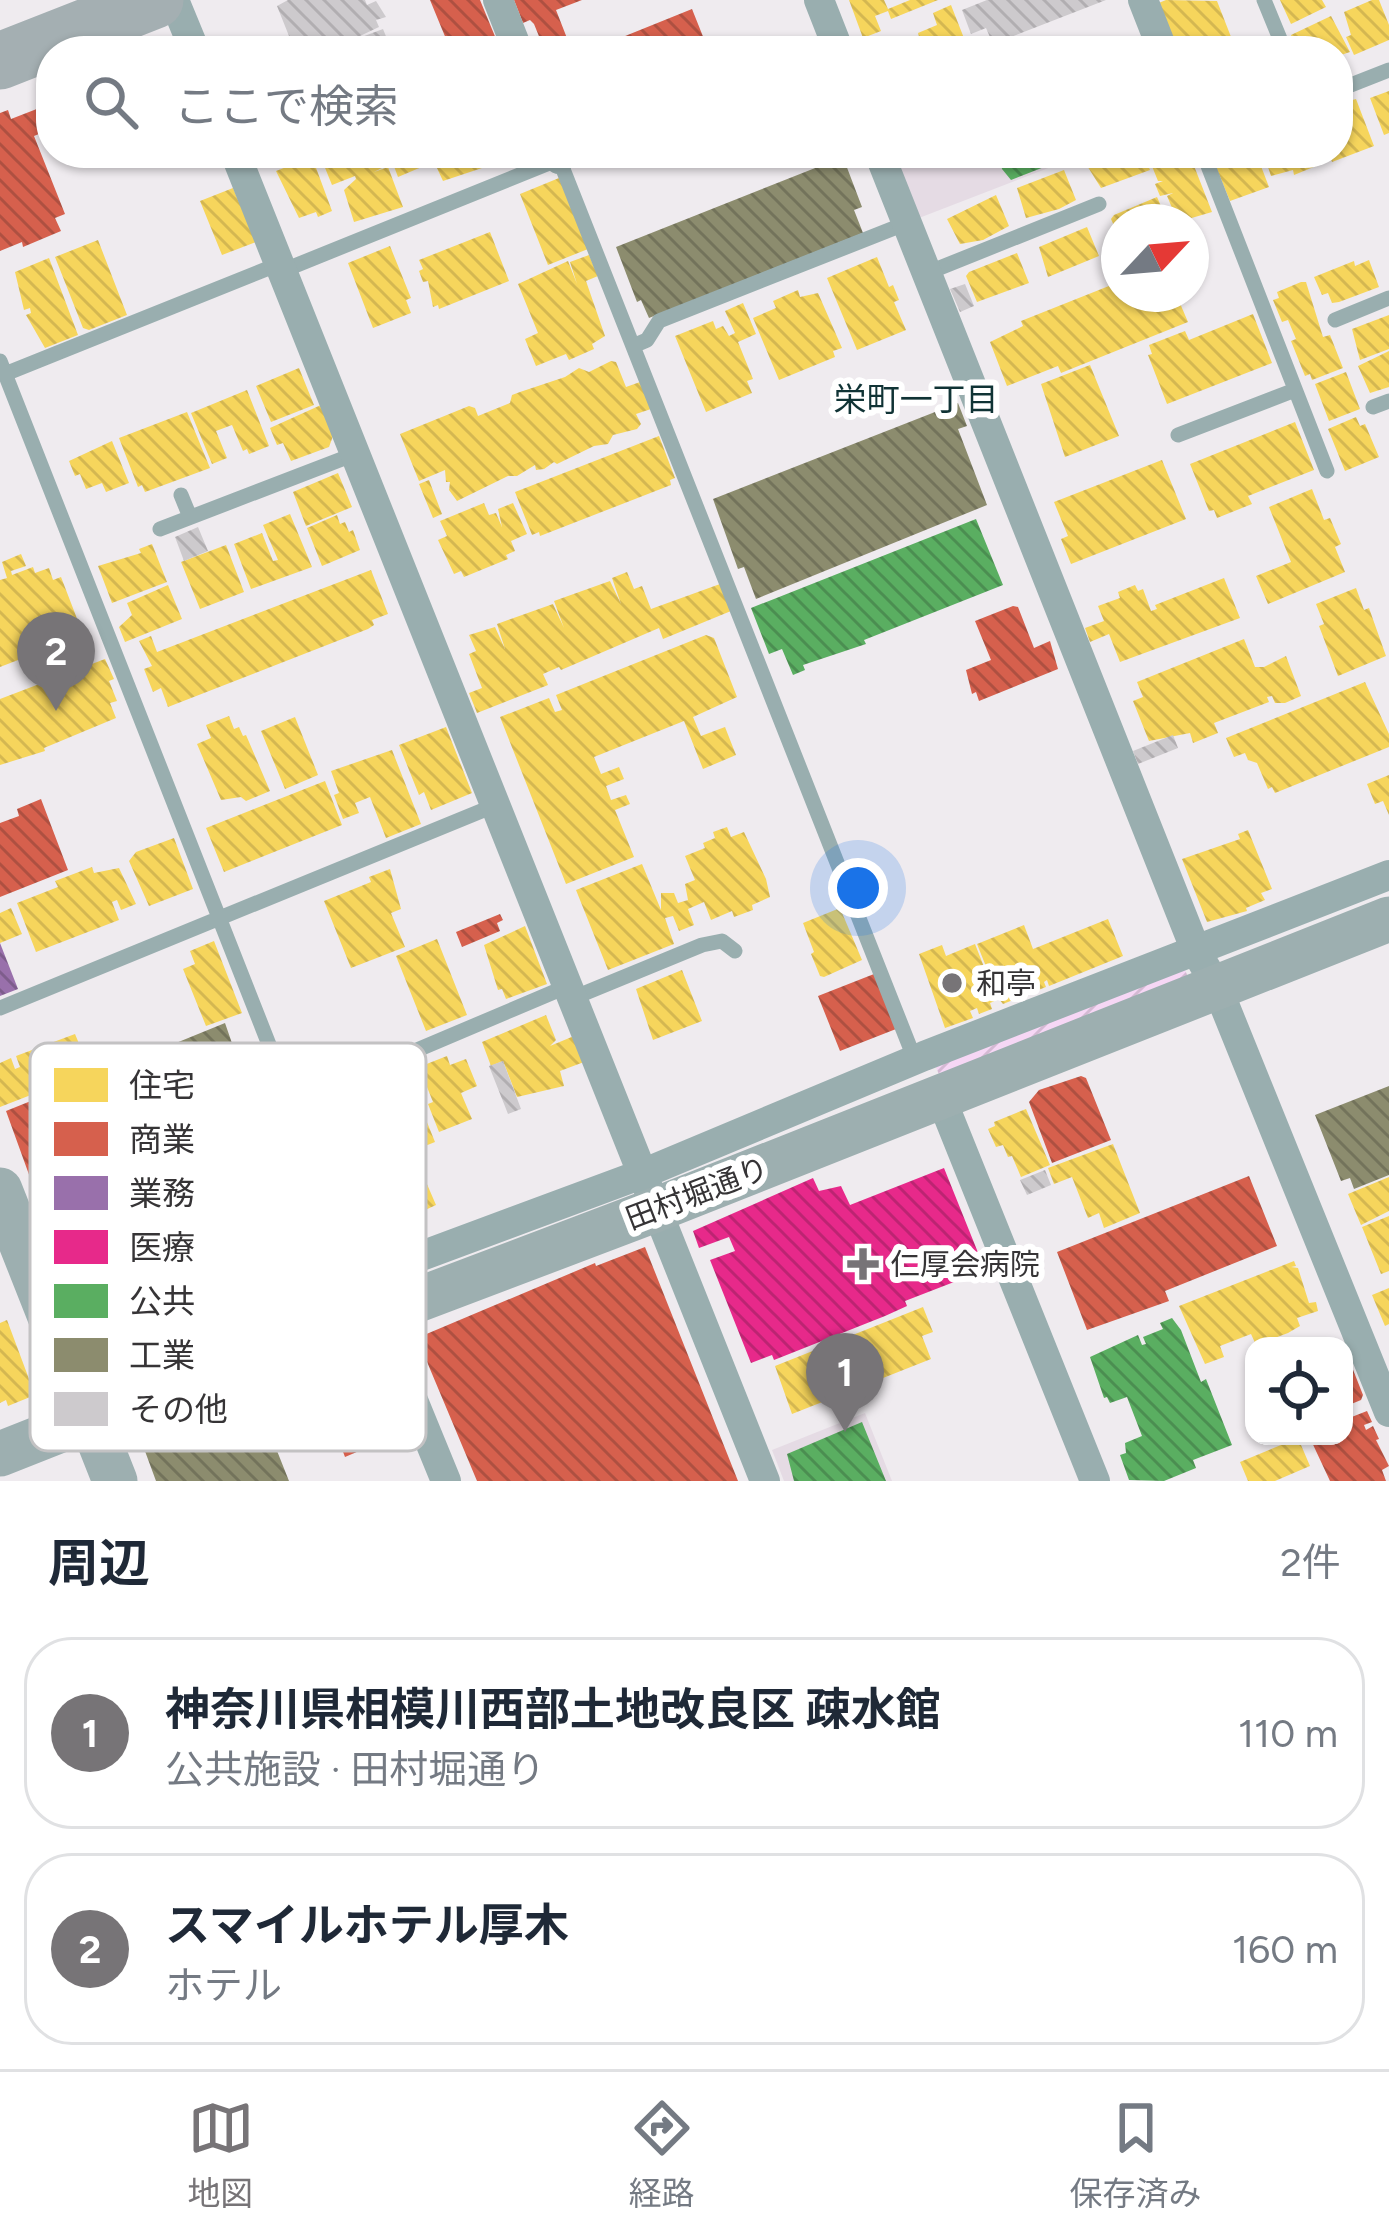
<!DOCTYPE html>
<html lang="ja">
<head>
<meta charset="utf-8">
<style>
	:root { --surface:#fff; --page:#f2f2f3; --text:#1f2937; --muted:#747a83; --line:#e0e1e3; --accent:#777477 }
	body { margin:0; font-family:Figtree,"Noto Sans JP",sans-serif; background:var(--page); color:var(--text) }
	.controls { position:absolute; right:36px; bottom:36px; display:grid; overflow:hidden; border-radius:24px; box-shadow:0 3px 9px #0004 }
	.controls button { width:108px; height:108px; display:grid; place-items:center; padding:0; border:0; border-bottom:3px solid var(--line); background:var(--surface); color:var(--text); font:60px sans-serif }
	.compass { position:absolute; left:1101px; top:204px; width:108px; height:108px; border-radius:50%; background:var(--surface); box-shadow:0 3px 9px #0004; rotate:64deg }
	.you { position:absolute; left:858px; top:888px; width:42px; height:42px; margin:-30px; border:9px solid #fff; border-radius:50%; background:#1a73e8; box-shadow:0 0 0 18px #1a73e833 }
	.badge { display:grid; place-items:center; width:78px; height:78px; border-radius:50%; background:var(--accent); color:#fff; font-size:39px; font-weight:700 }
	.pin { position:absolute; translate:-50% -99px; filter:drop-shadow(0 3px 6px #0008) }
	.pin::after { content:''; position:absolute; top:63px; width:42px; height:36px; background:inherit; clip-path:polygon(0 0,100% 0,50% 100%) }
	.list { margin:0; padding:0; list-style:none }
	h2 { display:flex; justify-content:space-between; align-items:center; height:156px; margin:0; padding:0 48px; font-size:51px }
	h2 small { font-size:39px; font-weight:400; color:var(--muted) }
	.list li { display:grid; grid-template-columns:78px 1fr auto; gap:36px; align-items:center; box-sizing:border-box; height:192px; margin:0 24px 24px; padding:0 24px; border:3px solid var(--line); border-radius:48px }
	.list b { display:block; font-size:45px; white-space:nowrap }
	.list p { margin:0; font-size:39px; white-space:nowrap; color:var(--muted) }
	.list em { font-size:39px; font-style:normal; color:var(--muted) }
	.icon { flex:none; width:66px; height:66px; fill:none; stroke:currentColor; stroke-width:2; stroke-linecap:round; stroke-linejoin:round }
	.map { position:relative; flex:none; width:1389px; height:1481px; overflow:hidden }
	.search { position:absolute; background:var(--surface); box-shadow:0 3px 9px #0004; left:36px; right:36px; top:36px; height:132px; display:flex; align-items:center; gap:30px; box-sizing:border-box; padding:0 42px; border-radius:48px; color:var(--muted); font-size:45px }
	.sheet { height:588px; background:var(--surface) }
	nav { display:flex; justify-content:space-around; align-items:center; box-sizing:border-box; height:168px; border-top:3px solid var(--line); background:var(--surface); font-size:33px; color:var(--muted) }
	nav a { display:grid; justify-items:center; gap:6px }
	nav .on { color:var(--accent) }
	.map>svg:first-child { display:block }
	.built { fill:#e5dbe4 }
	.garden { fill:url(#garden-furrows) }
	.homes { fill:url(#homes-back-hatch) }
	.shops { fill:url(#shops-back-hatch) }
	.offices { fill:url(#offices-back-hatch) }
	.health { fill:url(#health-back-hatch) }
	.public { fill:url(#public-back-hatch) }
	.industry { fill:url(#industry-back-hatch) }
	.building { fill:url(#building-back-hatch) }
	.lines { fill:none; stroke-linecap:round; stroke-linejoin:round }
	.lane { stroke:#99aeaf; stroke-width:15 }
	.street { stroke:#99aeaf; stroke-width:30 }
	.secondary { stroke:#9dafb0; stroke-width:45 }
	.highway { stroke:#a4afb2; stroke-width:57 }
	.poi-dot { fill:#777477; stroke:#fff; stroke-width:4.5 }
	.labels { text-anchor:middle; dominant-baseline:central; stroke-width:12; stroke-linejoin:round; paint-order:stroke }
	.poi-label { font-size:30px; fill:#363436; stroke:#fff; text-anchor:start }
	.street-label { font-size:30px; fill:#363436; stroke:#fff }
	.neighbourhood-label { font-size:33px; fill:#103335; stroke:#fff }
	.key { fill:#fff; stroke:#c3c2c3; stroke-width:3 }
	.key-label { font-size:33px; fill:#363436 }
</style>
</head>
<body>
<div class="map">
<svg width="1389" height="1481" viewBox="0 0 1389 1481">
	<defs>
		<pattern id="garden-furrows" width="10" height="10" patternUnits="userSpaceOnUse" patternTransform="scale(3)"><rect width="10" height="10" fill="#f6d7f5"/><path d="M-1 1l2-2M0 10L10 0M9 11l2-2" fill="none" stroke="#d4b9d3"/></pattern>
		<pattern id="homes-back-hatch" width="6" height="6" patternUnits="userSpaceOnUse" patternTransform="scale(3)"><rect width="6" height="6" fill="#f6d55c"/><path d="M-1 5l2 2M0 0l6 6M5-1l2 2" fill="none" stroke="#d4b751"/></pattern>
		<pattern id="shops-back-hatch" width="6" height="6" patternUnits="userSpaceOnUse" patternTransform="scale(3)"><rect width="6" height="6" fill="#d6604d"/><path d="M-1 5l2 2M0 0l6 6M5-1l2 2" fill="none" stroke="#ae5041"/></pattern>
		<pattern id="offices-back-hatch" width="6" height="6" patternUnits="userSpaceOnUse" patternTransform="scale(3)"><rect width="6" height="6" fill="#9970ab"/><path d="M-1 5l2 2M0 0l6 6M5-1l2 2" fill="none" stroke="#7e5d8c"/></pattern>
		<pattern id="health-back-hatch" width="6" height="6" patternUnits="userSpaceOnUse" patternTransform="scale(3)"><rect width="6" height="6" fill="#e7298a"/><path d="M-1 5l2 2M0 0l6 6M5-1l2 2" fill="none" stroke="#bc2472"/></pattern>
		<pattern id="public-back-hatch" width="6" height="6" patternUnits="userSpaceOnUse" patternTransform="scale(3)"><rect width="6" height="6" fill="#5aae61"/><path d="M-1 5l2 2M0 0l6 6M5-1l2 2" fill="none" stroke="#4b8e51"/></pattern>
		<pattern id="industry-back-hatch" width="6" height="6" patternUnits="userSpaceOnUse" patternTransform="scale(3)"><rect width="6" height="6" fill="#8c8c6e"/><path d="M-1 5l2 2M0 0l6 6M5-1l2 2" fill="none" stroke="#73735b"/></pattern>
		<pattern id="building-back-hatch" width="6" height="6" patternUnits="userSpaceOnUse" patternTransform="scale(3)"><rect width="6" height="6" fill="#cdcacd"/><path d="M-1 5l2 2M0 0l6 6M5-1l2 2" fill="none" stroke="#b1aeb1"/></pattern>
	</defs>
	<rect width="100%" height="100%" fill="#efebef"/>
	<path class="built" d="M893 153H1087L919 218Z
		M865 1413 892 1481H784L772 1450Z"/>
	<path class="garden" d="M1184 968 1190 981 941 1079 935 1065Z"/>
	<path class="homes" d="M849 0H884L888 9 910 0H938L891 19 888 11 875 16 881 31 863 38Z
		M1166 0 1217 1 1233 42 1217 51H1175L1156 4Z
		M1280 0H1322L1326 7 1291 24Z
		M1372 0H1379L1389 25V40L1354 55 1346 37 1351 35 1344 12Z
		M951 5 969 51H923L918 33 937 25 933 13Z
		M1331 16 1350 52 1341 55 1346 69 1338 73V51H1297L1291 35Z
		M1389 91V133L1384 135 1370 98Z
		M1356 99 1374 146 1332 162 1329 153H1338V104Z
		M319 153H381L386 166 374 172 388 167 403 207 354 222 344 190 356 179 355 176 332 185Z
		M389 153H427L431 163 398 177Z
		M430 153H477L482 168 443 181Z
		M1106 153H1143L1150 170 1101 188 1086 164Z
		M1189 153 1212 212 1178 222 1167 196 1173 193 1160 196 1155 184 1163 181H1158L1147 154Z
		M1217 153H1256L1269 187 1230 201 1214 162 1219 160Z
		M1269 153H1317L1321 164 1294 175 1293 170 1271 176 1266 161 1272 159Z
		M312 157 332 211 318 217 316 212 299 218 276 171Z
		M1064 170 1076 200 1059 209 1026 218 1017 188Z
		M559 178 588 249 548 265 520 194Z
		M233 188 256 242 222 255 200 201Z
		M996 195 1009 226 983 240 960 244 947 219Z
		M1157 197 1168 222H1119V237L1111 219 1114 215Z
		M1087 227 1099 256 1048 277 1039 247Z
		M490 232 509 281 439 309 438 305 433 307 428 281 423 282 419 271 423 269 419 260Z
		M98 240 127 315 89 330 83 328 55 257Z
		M390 246 411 298 406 300 411 313 373 328 348 263Z
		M1017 253 1029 283 977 302 966 276 969 272Z
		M589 255 598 276 586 281 605 336 592 344 594 349 569 360 566 354 536 366 525 339 538 333 518 284 568 261 577 284 570 262Z
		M877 257 889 287 893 285 899 300 894 302 906 330 857 350 827 278Z
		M49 258 78 335 45 348 26 315 31 313 30 308 24 310 15 272Z
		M1369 260 1379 287 1339 302 1332 303 1328 293 1322 295 1314 277 1354 261 1355 266Z
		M1119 282V294H1176L1188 322 1061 373 1058 366 1007 386 990 342 1023 326 1021 321Z
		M1301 282H1306L1323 337 1330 335 1343 368 1312 380 1310 374 1305 376 1291 341 1296 339 1288 320 1282 322 1273 300 1279 298 1277 292Z
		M798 290 800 297 818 293 842 348 833 351 835 357 779 380 753 318 776 308 773 301Z
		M743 303 756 334 738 342 753 379 747 381 752 393 706 412 675 336 713 321 716 329 723 326 729 336 735 333 725 311Z
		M1253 314 1272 363 1167 404 1148 355 1152 354 1149 345 1185 331 1189 340Z
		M1389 315V349L1360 360 1352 329Z
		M1389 351V387L1370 393 1358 366Z
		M611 361 616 362 626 387 640 382 651 409 636 414 641 424 637 429 613 435 608 444 594 446 557 464 554 462 544 469 536 470 535 465 517 476H508L457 501 449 490 450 482H446L445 470 419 481 400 434 469 406 475 408 478 416 510 403 512 395 520 392 565 377 579 368 589 372Z
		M1090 365 1119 436 1065 457 1041 384Z
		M299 368 314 405 271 422 256 386Z
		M1346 372 1360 409 1329 421 1315 384Z
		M247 390 269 446 249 454 247 449 243 451 232 425 216 431 227 458 212 464 191 413Z
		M321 405 333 436 329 447 291 461 283 443 277 445 270 428Z
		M187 412 210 468 145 492 142 485 138 487 119 438Z
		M1356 417 1360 426 1365 424 1379 457 1345 471 1328 429Z
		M1295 422 1314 470 1248 496 1252 504 1217 518 1214 510 1209 511 1190 464Z
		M659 436 675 478 670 480 671 485 540 536 539 532 532 535 515 492Z
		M112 441 129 483 106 492 102 483 86 489 80 474 75 476 69 461Z
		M1162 460 1186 519 1071 564 1061 539 1068 536 1054 502Z
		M338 473 352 507 306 526 293 492Z
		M429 480 442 514 433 518 419 484Z
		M1312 489 1324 520 1330 518 1341 544 1335 547 1345 572 1268 604 1256 576 1291 562 1269 507Z
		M484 503 489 515 496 513 502 527 498 509 513 503 527 534 511 541 515 551 506 555 508 559 464 577 461 571 454 574 438 540 447 536 440 521Z
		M290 514 312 567 251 589 234 544 262 533 273 561 278 560 263 525Z
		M337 515 340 524 345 522 349 532 353 530 360 550 322 566 307 528Z
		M152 544 167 582 112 603 98 566 141 553 139 549Z
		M226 545 244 592 200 609 181 562Z
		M21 554 26 566 11 571 12 575 33 567 35 573 49 568 53 580 61 577 81 629 73 632 75 638 0 667V580L7 578 2 562Z
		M371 570 388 614 372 620 374 625 368 629 168 707 161 688 153 692 144 669 152 666 139 641 151 636 157 652Z
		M627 572 634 589 642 586 651 609 720 584 731 611 663 639 659 628 561 670 559 667 543 674 548 685 477 713 469 693 482 688 469 654 476 651 469 635 495 627 505 649 497 624 553 604 564 628 554 601 610 581 621 604 612 578Z
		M1224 578 1240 618 1120 662 1109 634 1090 642 1085 628 1104 621 1098 606 1120 598 1118 592 1135 585 1138 591 1143 589 1151 611 1157 609 1155 605Z
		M168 585 182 619 125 642 119 627 132 615 127 603Z
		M1356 588 1364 610 1369 608 1386 656 1338 676 1319 626 1324 624 1316 604Z
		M706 635 714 638 737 697 693 717 701 736 725 727 736 755 703 769 684 721 594 757 601 774 619 767 624 779 606 786 611 800 626 795 630 804 615 810 634 857 566 884 500 717 549 698 555 712 562 710 556 695Z
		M1244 639 1255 667H1264L1286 656 1301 696 1285 703H1275L1272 696 1267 697 1269 702 1214 723 1218 733 1193 743 1190 733 1149 741 1133 701 1143 697 1137 682Z
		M105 659 114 679 109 681 117 701 110 703 116 718 44 748 45 751 0 765V699Z
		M1365 682 1389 734V747L1275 793 1272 787 1268 789 1257 763 1248 760 1245 753 1234 757 1226 738Z
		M229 716 234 729 239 727 243 736 246 735 270 791 246 801 241 797 221 800 197 744 211 738 206 725Z
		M295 717 318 775 285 789 261 731Z
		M446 727 472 793 431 810 424 792 419 795 399 745Z
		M392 750 421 824 386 838 370 797 355 803 359 813 343 819 334 795 339 793 331 771Z
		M1389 775V815L1383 801 1375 804 1367 784Z
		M325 781 342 825 224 872 206 828Z
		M727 827 731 837 744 832 766 879 770 897 752 905 753 910 734 917 732 911 711 920 704 902 688 909 694 925 679 931 673 916 665 918 674 944 608 970 576 890 642 864 661 910V893H674L678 903 688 900 685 884 695 880 685 856 705 848 703 843 715 838 713 832Z
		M1248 830 1272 889 1261 893 1265 900 1246 908 1247 911 1207 922 1182 859 1240 839 1238 834Z
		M174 838 193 889 149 906 129 861 136 852Z
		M92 867 94 873 119 868 136 904 121 910 117 900 112 902 119 920 36 952 17 903 58 887 55 881Z
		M390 869 401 909 391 913 405 947 351 968 324 901 371 882 369 877Z
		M11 908 22 934 0 943V913Z
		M840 908 862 960 824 977 820 976 811 954 814 952 803 923Z
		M1108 919 1123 956 1049 986 1047 980 1044 982 1046 987 1003 1004 999 999 977 944 1024 925 1033 949Z
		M525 926 547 984 506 999 502 989 498 990 484 945Z
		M437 939 467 1015 426 1031 396 956Z
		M214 941 242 1013 206 1026 183 969 195 964 190 951Z
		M975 944 997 1000 990 1003 992 1009 979 1014 977 1008 970 1011 973 1018 945 1028 919 954 942 945 946 956Z
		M682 970 702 1021 653 1040 636 989Z
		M546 1015 556 1040 550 1046 574 1036 584 1062 560 1071 564 1086 517 1097 503 1061 491 1066 482 1042Z
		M75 1034 80 1046 86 1043 88 1049 100 1045 108 1065 0 1107V1063L11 1058 15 1069 20 1067 16 1056Z
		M447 1056 450 1065 466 1059 477 1086 461 1093 472 1119 439 1132 428 1104 433 1102 419 1067Z
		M414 1090 435 1142 343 1179 322 1127Z
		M1026 1109 1050 1165 1021 1177 1012 1156 1008 1157 1003 1145 996 1147 988 1129 995 1126 994 1122Z
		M1113 1144 1140 1213 1104 1228 1099 1213 1088 1218 1072 1177 1054 1184 1048 1168Z
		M410 1156 413 1163 417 1161 436 1205 374 1234 352 1181Z
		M1389 1177V1211L1361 1225 1348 1194Z
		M1389 1216V1271L1381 1274 1362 1227Z
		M1294 1261 1296 1266 1291 1267 1298 1268 1309 1303 1316 1302 1318 1311 1297 1318 1300 1326 1288 1333 1256 1345 1251 1334 1220 1346 1224 1357 1205 1364 1179 1306Z
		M1389 1288V1324L1385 1326 1372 1295Z
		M923 1307 933 1332 922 1336 931 1359 792 1414 775 1366Z
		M7 1320 35 1395 8 1406 6 1400 0 1403V1323Z
		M1298 1438 1310 1466 1275 1481H1248L1240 1462Z"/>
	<path class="shops" d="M430 0H480L501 51H451Z
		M514 0H582L556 10 572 51H545L534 24 530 20 523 23Z
		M692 9 708 49 732 40 736 51H588Z
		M47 105 51 129 34 136 65 214 55 218 61 231 23 247 22 242 0 251V113L8 110 11 119Z
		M1013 606 1018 607 1034 648 1050 641 1058 669 979 701 976 692 972 694 966 670 991 660 975 621Z
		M41 799 68 870 0 897V823L19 816 17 809Z
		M500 914 503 920 497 923 500 931 462 947 456 932Z
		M874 974 896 1029 840 1051 818 996Z
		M170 1045 201 1131 36 1194 6 1111Z
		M1081 1076 1086 1078 1111 1140 1052 1163 1029 1102 1039 1090Z
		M1249 1176 1277 1246 1165 1291 1169 1301 1087 1330 1057 1252Z
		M645 1247 738 1481H477L417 1338 595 1263 596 1266Z
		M1344 1347 1363 1395 1361 1400 1344 1407Z
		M372 1353 399 1434 345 1457 314 1376Z
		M1367 1411 1372 1422 1364 1425 1366 1430 1373 1426 1379 1439 1376 1440 1389 1466 1382 1470 1386 1481H1330L1309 1436H1344V1420Z"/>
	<path class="offices" d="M0 943 18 989 0 996Z"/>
	<path class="health" d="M944 1168 985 1270 905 1301 907 1306 885 1316 774 1360 772 1355 751 1363 710 1260 735 1251 729 1237 699 1248 693 1231 813 1178 819 1191 841 1186 850 1205Z"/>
	<path class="public" d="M999 153H1080L1011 180 1002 169Z
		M976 519 1003 585 864 640 866 644 803 665 805 670 793 675 782 649 769 654 751 608Z
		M1172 1318 1181 1330 1201 1382 1206 1379 1232 1445 1193 1460 1196 1468 1164 1481 1129 1480 1120 1455 1126 1453 1125 1443 1142 1436 1127 1397 1110 1403 1107 1397 1104 1398 1090 1357 1138 1335 1142 1345 1146 1344 1143 1337 1163 1329 1160 1323Z
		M862 1422 886 1481H794L787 1454Z"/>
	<path class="industry" d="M843 157 862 207 854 210 863 233 649 318 641 300 637 302 616 247Z
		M958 403 967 426 958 429 987 505 756 599 744 567 738 569 713 499Z
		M225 1023 234 1049 186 1068 176 1043Z
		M1389 1086V1175L1354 1189 1350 1178 1341 1181 1315 1115Z
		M256 1398 289 1481H156L142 1443Z"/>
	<path class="building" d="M288 0H365L367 5 376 1 386 17 376 20 379 27 343 44 383 29 392 51H295L277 6Z
		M987 0H1106L993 44 986 28 971 34 962 10Z
		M965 284 974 306 960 312 950 289Z
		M198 527 208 551 184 561 175 537Z
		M1173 735 1178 748 1138 764 1133 751Z
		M503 1061 521 1109 508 1114 489 1066Z
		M1045 1170 1051 1185 1027 1195 1020 1180Z"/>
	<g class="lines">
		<path class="lane" d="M1264 0 1285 51
			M1338 90 1389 70
			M1203 153 1327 471
			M282 271 559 159 915 1060
			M927 273 1099 204
			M1335 320 1389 298
			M633 346 647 340 659 321 907 223
			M0 361 292 1103 568 986
			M5 374 279 264
			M1373 407 1389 401
			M1178 435 1295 390
			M181 495 190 517
			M160 529 355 454
			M573 998 702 945 722 941 735 951
			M0 1008 496 805"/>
		<path class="street" d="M174 0 195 51
			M498 0 518 51
			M819 0 839 51
			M1143 0 1163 51
			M235 153 765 1481
			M557 153 559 159
			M879 153 1196 951 1217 987 1389 1412
			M941 1098 1095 1481
			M362 1278 642 1174 924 1056 1389 875
			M378 1315 446 1481"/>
		<path class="secondary" d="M0 1190 115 1481
			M0 1454 311 1331 378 1315 655 1210 1389 919"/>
		<path class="highway" d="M0 61 155 0"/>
	</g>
	<g class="poi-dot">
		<circle cx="952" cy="983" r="12"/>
		<path d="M857 1246h12v12h12v12h-12v12h-12v-12h-12v-12h12z"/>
	</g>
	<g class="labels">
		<g class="poi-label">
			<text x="976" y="983">和亭</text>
			<text x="890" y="1264">仁厚会病院</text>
		</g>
		<g class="street-label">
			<text transform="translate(697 1193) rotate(-21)">田村堀通り</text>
		</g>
		<g class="neighbourhood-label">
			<text x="916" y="399">栄町一丁目</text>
		</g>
	</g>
	<rect x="30" y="1043" width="396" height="408" rx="18" class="key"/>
	<rect x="54" y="1068" width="54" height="34" fill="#f6d55c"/>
	<rect x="54" y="1122" width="54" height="34" fill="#d6604d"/>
	<rect x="54" y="1176" width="54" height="34" fill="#9970ab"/>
	<rect x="54" y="1230" width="54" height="34" fill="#e7298a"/>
	<rect x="54" y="1284" width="54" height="34" fill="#5aae61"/>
	<rect x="54" y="1338" width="54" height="34" fill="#8c8c6e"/>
	<rect x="54" y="1392" width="54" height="34" fill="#cdcacd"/>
	<g class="key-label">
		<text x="129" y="1097">住宅</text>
		<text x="129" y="1151">商業</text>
		<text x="129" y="1205">業務</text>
		<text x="129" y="1259">医療</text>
		<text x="129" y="1313">公共</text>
		<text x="129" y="1367">工業</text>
		<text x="129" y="1421">その他</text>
	</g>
</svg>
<div class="controls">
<button><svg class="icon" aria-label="locate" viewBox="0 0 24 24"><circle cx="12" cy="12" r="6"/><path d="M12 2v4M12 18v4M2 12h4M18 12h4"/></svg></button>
</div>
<svg class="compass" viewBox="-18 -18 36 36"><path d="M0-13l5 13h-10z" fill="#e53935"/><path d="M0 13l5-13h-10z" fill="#747a83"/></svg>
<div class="you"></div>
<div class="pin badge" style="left:845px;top:1432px">1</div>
<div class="pin badge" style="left:56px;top:711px">2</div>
<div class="search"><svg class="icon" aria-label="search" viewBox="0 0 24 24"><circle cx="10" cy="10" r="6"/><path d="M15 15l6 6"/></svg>ここで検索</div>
</div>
<section class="sheet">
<h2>周辺<small>2件</small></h2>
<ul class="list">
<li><span class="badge">1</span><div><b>神奈川県相模川西部土地改良区 疎水館</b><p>公共施設 · 田村堀通り</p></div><em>110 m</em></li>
<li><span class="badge">2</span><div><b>スマイルホテル厚木</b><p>ホテル</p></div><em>160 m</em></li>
</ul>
</section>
<nav>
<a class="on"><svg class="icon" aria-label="map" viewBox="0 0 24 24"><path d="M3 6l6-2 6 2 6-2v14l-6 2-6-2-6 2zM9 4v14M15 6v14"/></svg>地図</a>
<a><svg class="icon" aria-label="directions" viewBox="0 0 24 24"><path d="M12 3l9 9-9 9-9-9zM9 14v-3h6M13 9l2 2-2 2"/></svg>経路</a>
<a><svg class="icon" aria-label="saved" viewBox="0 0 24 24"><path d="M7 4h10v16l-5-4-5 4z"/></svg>保存済み</a>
</nav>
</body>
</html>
